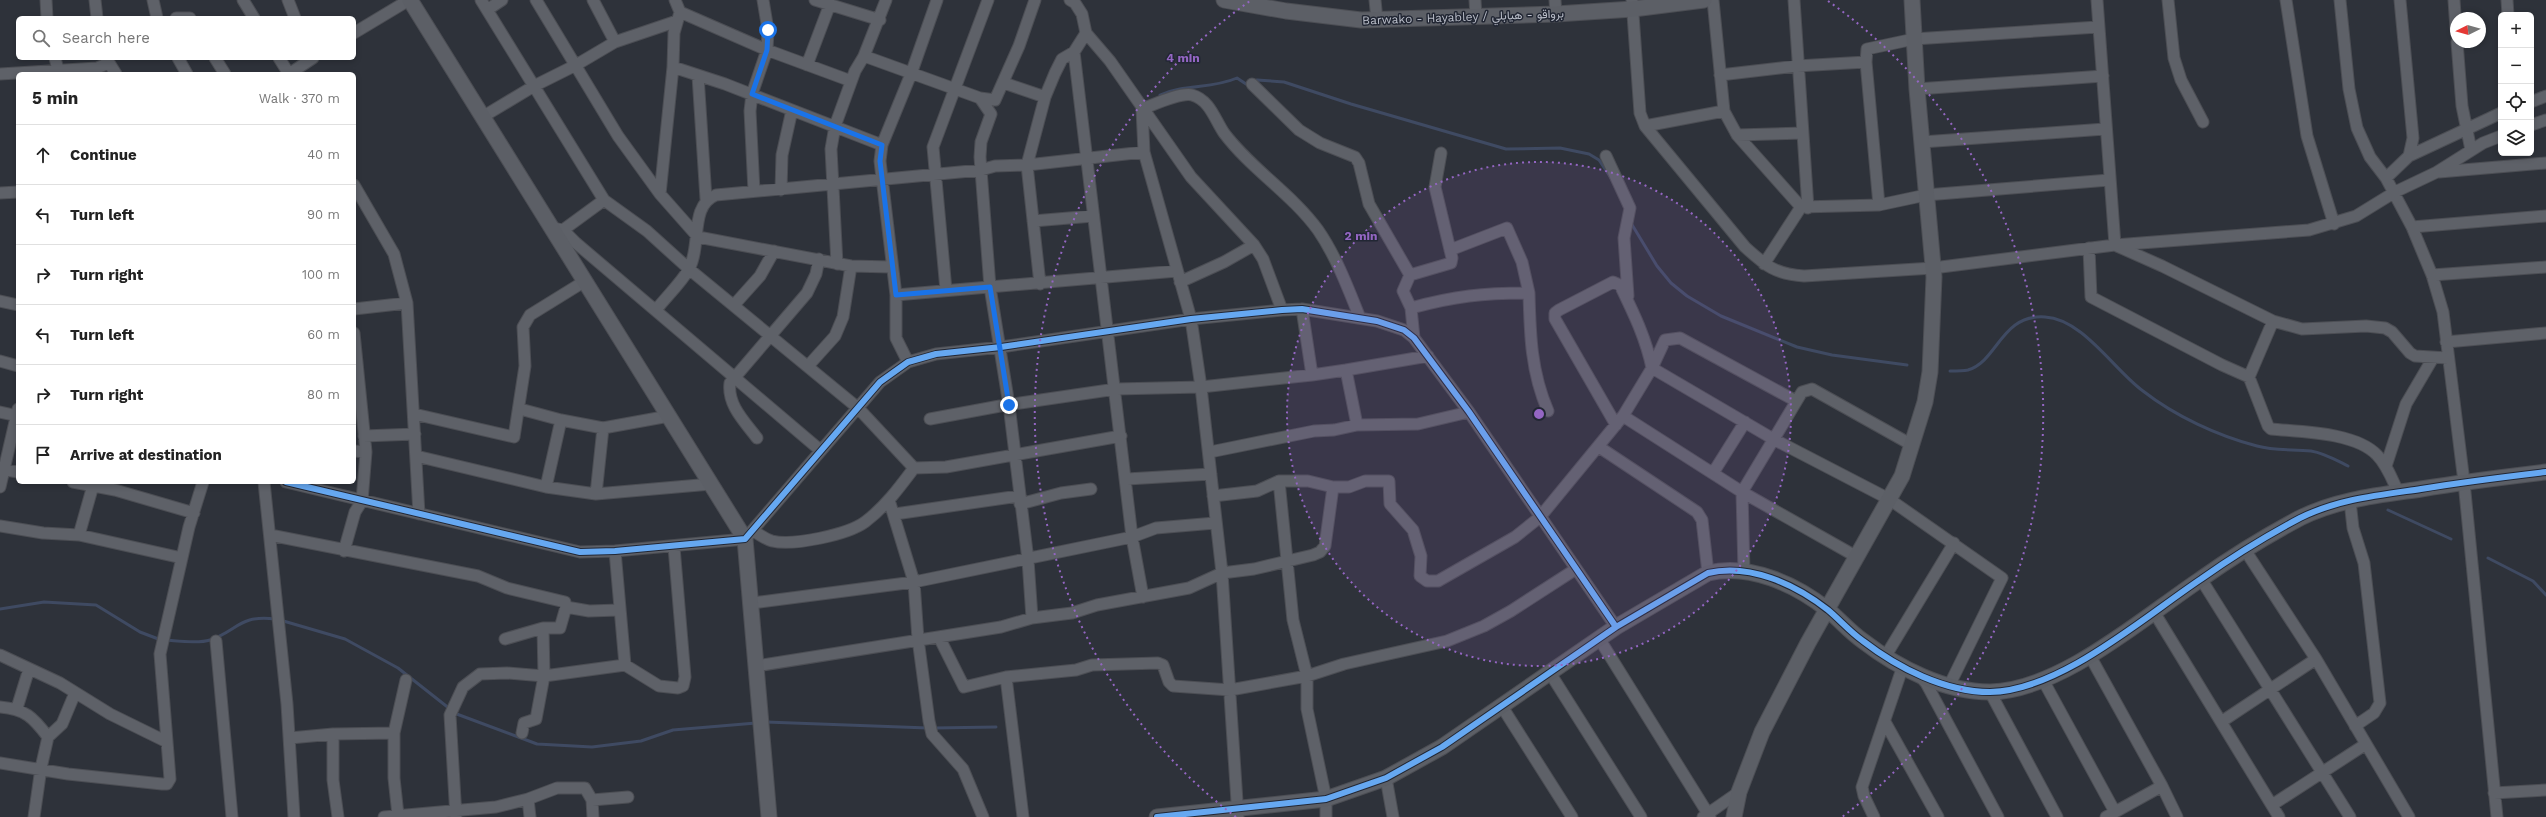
<!DOCTYPE html>
<html lang="en">
<head>
<meta charset="utf-8">
<style>
	:root { --surface:#fff; --page:#f2f2f2; --text:#222; --muted:#767676; --line:#e0e0e0 }
	body { margin:0; font-family:"Work Sans",Vazirmatn,sans-serif; background:var(--page); color:var(--text) }
	.controls { position:absolute; right:12px; top:12px; display:grid; overflow:hidden; border-radius:6px; box-shadow:0 2px 6px #0003 }
	.controls button { width:36px; height:36px; display:grid; place-items:center; padding:0; border:0; border-bottom:1px solid var(--line); background:var(--surface); color:var(--text); font:20px sans-serif }
	.compass { position:absolute; left:2450px; top:12px; width:36px; height:36px; border-radius:50%; background:var(--surface); box-shadow:0 2px 6px #0003; rotate:265deg }
	.stop { position:absolute; width:12px; height:12px; margin:-9px; border:3px solid #1a73e8; border-radius:50%; background:#fff }
	.stop.end { background:#1a73e8; border-color:#fff; box-shadow:0 1px 4px #0008 }
	.list { margin:0; padding:0; list-style:none }
	h2 { display:flex; justify-content:space-between; align-items:center; height:52px; margin:0; padding:0 16px; font-size:17px }
	h2 small { font-size:13px; font-weight:400; color:var(--muted) }
	.list li { display:grid; grid-template-columns:26px 1fr auto; gap:12px; align-items:center; box-sizing:border-box; height:60px; padding:0 16px; border-top:1px solid var(--line) }
	.list b { display:block; font-size:15px; white-space:nowrap }
	.list em { font-size:13px; font-style:normal; color:var(--muted) }
	.icon { flex:none; width:22px; height:22px; fill:none; stroke:currentColor; stroke-width:2; stroke-linecap:round; stroke-linejoin:round }
	.map { position:relative; flex:none; width:2546px; height:817px; overflow:hidden }
	.search { position:absolute; background:var(--surface); box-shadow:0 2px 6px #0003; left:16px; top:16px; width:340px; height:44px; display:flex; align-items:center; gap:10px; box-sizing:border-box; padding:0 14px; border-radius:6px; color:var(--muted); font-size:15px }
	.panel { position:absolute; background:var(--surface); box-shadow:0 2px 6px #0003; left:16px; top:72px; width:340px; height:412px; border-radius:6px }
	.map>svg:first-child { display:block }
	.lines { fill:none; stroke-linecap:round; stroke-linejoin:round }
	.stream { stroke:#3f4a62; stroke-width:3 }
	.street-casing { stroke:#4c4e54; stroke-width:13 }
	.secondary-casing { stroke:#4c4e54; stroke-width:17 }
	.street { stroke:#5e6168; stroke-width:11 }
	.secondary { stroke:#5c5f66; stroke-width:15 }
	.cycleway-casing { stroke:#222734; stroke-width:8 }
	.cycleway { stroke:#66a8f1; stroke-width:6 }
	.route { stroke:#1a73e8; stroke-width:5 }
	.ring { fill:none; stroke:#9466c3; stroke-width:2; stroke-dasharray:2 4 }
	.labels { text-anchor:middle; dominant-baseline:central; stroke-width:3; stroke-linejoin:round; paint-order:stroke }
	.street-label { font-size:12px; fill:#babec9; stroke:#222734 }
	.centre { fill:#9466c3; stroke:#222734; stroke-width:2 }
	.ring-label { font-size:12px; text-anchor:middle; font-weight:bold; fill:#9466c3; stroke:#222734; stroke-width:3; stroke-linejoin:round; paint-order:stroke }
</style>
</head>
<body>
<div class="map">
<svg width="2546" height="817" viewBox="0 0 2546 817">
	<rect width="100%" height="100%" fill="#2e323a"/>
	<g class="lines">
		<path class="stream" d="M1160 95C1184 84 1212 89 1237 78L1246 84 1257 80 1284 82 1351 104 1506 149 1560 148 1589 154 1599 160 1611 178
			M1631 223 1657 266 1671 283 1687 296 1721 316 1797 347 1832 355 1907 365
			M1950 371C1956 371 1963 371 1968 370 1998 361 2001 314 2045 317 2083 319 2114 370 2143 391 2175 416 2218 436 2257 446 2275 451 2293 449 2311 451 2324 453 2336 460 2348 466
			M2388 510 2451 539
			M2488 558 2533 581 2546 595
			M0 609 44 602 96 605 140 632 161 640
			M280 620 345 639 398 668 450 709
			M166 640C179 641 198 644 210 640 239 630 238 615 275 619
			M454 713 537 744 592 747 641 741 673 730 756 723
			M766 722 928 728
			M934 728 996 727"/>
		<defs>
			<path id="street" d="M46 0 47 18
				M95 0 97 18
				M153 0 157 18
				M243 0 254 18
				M288 0 295 18
				M481 0 604 200 647 231 689 269 858 408 914 468
				M536 0 618 136 660 194 698 237 851 266 891 267
				M593 0 615 42
				M675 0 680 12
				M815 0 880 20
				M1070 0 1075 3 1082 14 1086 33 1110 61 1191 177 1254 245 1263 259 1282 310
				M1375 0 1377 20
				M1475 0 1476 16
				M1555 0 1556 14
				M1632 0 1640 113 1645 126 1745 247C1766 266 1775 274 1804 276L1933 268 2115 245 2309 230 2356 216 2395 192 2437 172 2483 143 2501 136
				M1713 0 1724 111 1737 135 1801 207
				M1794 0 1808 208
				M2097 0 2115 245
				M2168 0 2174 58 2181 80 2203 122
				M2286 0 2307 136 2334 224
				M2340 0 2349 89 2357 128 2370 157 2386 178 2412 227 2432 275 2443 312 2464 482 2497 817
				M2454 0 2456 29
				M2507 0 2508 15
				M487 10 502 0
				M176 18H190
				M354 33 409 0
				M1086 33 1074 52 1062 59 1055 73 1045 97 1027 165 1144 152
				M2457 42 2462 106 2471 150
				M1074 52 1132 537 1143 597
				M864 56 886 0
				M55 58 58 70
				M106 58 116 74
				M178 58 187 74
				M215 58 225 74
				M279 58 289 74
				M807 65 830 4
				M0 74 97 68 109 63
				M289 74 313 58
				M1720 75 1797 66 1866 62
				M698 76 706 199
				M851 81 767 50 680 12 674 33 673 67 725 84 882 145
				M1004 83 1045 97
				M1252 84 1299 130 1320 143 1355 157 1359 163 1369 204 1410 275 1403 291 1411 308 1414 338
				M1917 89 2103 76
				M980 98 995 100 1019 46 1035 0
				M2531 102 2546 96
				M484 116 534 86 576 65 615 42 677 21
				M2531 125 2546 120
				M1645 126 1724 111
				M1737 135 1803 133
				M1922 142 2105 129
				M1606 156 1630 208 1624 238 1628 296
				M2409 156 2501 113
				M2439 172 2546 163
				M2386 178 2409 156 2413 138 2400 0
				M354 185 394 254 407 303 419 514
				M781 190 782 155 792 110
				M754 191 750 111 752 94 767 50 768 30 763 0
				M0 193 18 192
				M660 194 673 67
				M1879 205 1866 62 1867 49 1914 39 2098 27
				M1801 207 1879 205 1926 195 2109 180
				M1033 221 1093 216
				M2412 227 2546 216
				M553 228 563 230 576 243 820 450
				M563 230 604 200
				M2117 246 2162 266 2273 321 2302 329 2366 326 2385 328 2392 332 2410 353 2415 356 2448 358
				M2089 248 2091 297 2222 365 2249 377
				M1450 250 1507 228 1522 262 1529 293
				M837 264 831 149 835 126 855 71 864 56 980 98 991 114 981 142 980 157 990 287 1009 405 1028 560 1032 618
				M1764 264 1801 207
				M1410 275 1451 263 1452 258 1435 187 1441 153
				M2432 275 2546 267
				M1180 282 1224 262 1254 245
				M946 290 933 147 988 0
				M896 295 1177 271
				M0 301 18 305
				M734 305 760 276 774 251
				M1411 308C1455 296 1483 293 1529 293 1530 334 1531 372 1548 411
				M354 309 407 303
				M1302 309 1312 375 1346 370 1357 425
				M656 310C666 297 681 283 689 269 702 244 689 206 716 195L981 170 995 166 1027 165 1040 284
				M2273 321 2249 377 2268 426 2271 429C2301 432 2355 432 2377 455 2387 465 2392 479 2398 492
				M2446 342 2546 333
				M0 361 18 366
				M908 362 896 338V295L880 161 882 145 911 74 937 0
				M808 366 835 336 843 317 851 266
				M1346 370 1428 356
				M520 409 561 420 603 428 669 416
				M0 412 18 416
				M414 414 514 437 525 366 523 327 530 315 585 281
				M1623 416 1742 492 1744 571
				M930 419 1000 406 1116 389 1201 387 1312 375
				M1616 425 1555 319V313L1559 310 1613 282 1620 285C1633 312 1646 338 1652 368L1775 440 1889 499 2002 578 1949 686
				M364 436 415 434
				M757 438C745 422 727 405 730 383L807 293 816 274 819 259
				M1599 447 1697 512 1702 520 1708 573
				M354 451 366 452
				M1210 452 1314 431 1334 430 1357 425 1418 424 1469 412
				M416 456 546 487 596 494 711 484
				M2386 466 2406 404 2433 358
				M0 469 18 472
				M1713 473 1745 422
				M1127 479 1211 474
				M1279 481 1293 620 1307 676V709L1326 799V817
				M73 482 115 490 194 513
				M264 482 287 704 294 817
				M286 482 580 552 615 551 745 539 880 382 908 362 936 354 1001 347 1191 319 1282 310 1302 309 1377 321 1404 330 1414 338 1469 412 1616 627
				M0 487 18 409
				M546 487 561 420
				M596 494 603 428
				M1213 496 1257 491 1279 481H1308L1333 487H1349L1365 481H1389L1390 504 1413 530 1421 556 1420 576 1427 581H1438L1515 537 1540 517 1623 416 1652 368 1665 340 1680 338 1796 401
				M889 500 914 582 918 639 929 721 932 734 963 769 983 817
				M2350 501 2353 528 2364 563 2380 703 2374 713 2355 726
				M1020 504 1061 493 1091 489
				M895 514 1019 496
				M0 526 43 533 79 535 182 558
				M753 531C759 534 765 539 772 541 793 546 847 535 865 522 885 507 899 488 914 468L946 467 1121 436
				M79 535 94 482
				M270 535 478 576 507 588 565 602 566 607 589 611 619 610
				M2245 550 2316 659 2409 817
				M344 551 355 512 362 501 366 452 354 333
				M615 551 625 665
				M1857 557 1742 492 1802 392 1812 389 1912 445
				M2201 579 2350 817
				M752 603 914 582 1132 537 1156 528 1215 523
				M2154 612 2279 817
				M939 637 964 687 1006 677 1076 670 1092 665 1158 663 1163 665 1169 682 1173 686 1230 690 1307 676 1344 664 1447 641 1484 626 1511 611 1576 569
				M505 639 543 628H560L566 607
				M1600 640 1710 817
				M216 641 232 817
				M0 655 60 683 110 714 167 742
				M2090 656 2162 786 2106 817
				M1885 657 1954 543
				M756 666 1001 627 1032 618 1072 613 1097 605 1189 588 1222 573 1254 569 1313 555 1320 552 1325 546 1333 487
				M1550 673 1641 817
				M1920 676 1926 683 1998 817
				M1006 677 1023 817
				M2043 680 2115 812
				M1990 692 2057 817
				M1501 705 1572 817
				M0 707C25 709 33 717 48 737L41 768 34 817
				M17 708 29 669
				M1885 722 1938 817
				M2221 722 2316 659
				M522 733 524 723 536 719 544 676 543 628
				M333 734V780L338 817
				M48 737 62 724 75 693
				M290 738 333 734 394 733
				M0 763 68 774 162 784H167L170 779 160 654 189 527 203 482
				M1386 778 1393 817
				M2162 786 2177 817
				M2494 793 2546 790
				M528 799 530 817
				M592 800 593 817
				M2272 805 2366 744
				M398 815 394 778V733L406 680
				M384 817 496 807 528 799 557 788H585L592 800 628 797
				M456 817 450 715 463 687 480 674 507 673 544 676 625 665 659 686 678 688 683 686 685 677 674 547
				M1238 817 1222 573 1201 387 1191 319 1144 152 1142 109C1153 105 1181 92 1192 95 1210 100 1215 120 1224 133 1251 169 1292 194 1318 230 1336 256 1348 288 1360 318
				M1703 817 1739 792
				M1874 817 1864 796 1862 787 1903 666"/>
			<path id="secondary" d="M410 0 745 539 769 817
				M1224 0 1286 11 1361 20 1556 14 1633 9 1704 0
				M1157 817 1326 799 1386 778 1442 747 1616 627 1708 573C1749 563 1795 584 1828 610 1840 620 1850 632 1863 641 1898 668 1945 692 1990 692 2060 691 2144 617 2201 579 2232 557 2266 536 2300 518 2338 499 2380 495 2421 489 2463 482 2504 477 2546 472
				M1734 817 1739 792 1762 732 1808 643 1902 476 1925 402 1930 372 1934 277 1917 89 1912 0"/>
		</defs>
		<use href="#street" class="street-casing"/>
		<use href="#secondary" class="secondary-casing"/>
		<use href="#street" class="street"/>
		<use href="#secondary" class="secondary"/>
		<defs>
			<path id="cycleway" d="M286 482 580 552 615 551 745 539 880 382 908 362 936 354 1001 347 1191 319 1282 310 1302 309 1377 321 1404 330 1414 338 1469 412 1616 627
				M1157 817 1326 799 1386 778 1442 747 1616 627 1708 573C1749 563 1795 584 1828 610 1840 620 1850 632 1863 641 1898 668 1945 692 1990 692 2060 691 2144 617 2201 579 2232 557 2266 536 2300 518 2338 499 2380 495 2421 489 2463 482 2504 477 2546 472"/>
		</defs>
		<use href="#cycleway" class="cycleway-casing"/>
		<use href="#cycleway" class="cycleway"/>
	</g>
	<g class="lines">
		<path class="route" d="M768 30 767 50 752 94 882 145 880 161 896 295 990 287 1009 405"/>
	</g>
	<circle cx="1539" cy="414" r="252" fill="#9466c3" fill-opacity=".12"/>
	<g class="ring">
		<circle cx="1539" cy="414" r="252"/>
		<path d="M1236 817A504 504 0 0 1 1250 1M1828 1A504 504 0 0 1 1842 817"/>
	</g>
	<g class="labels">
		<g class="street-label">
			<text transform="translate(1463 17) rotate(-2)">Barwako - Hayabley / برواقو - هيابلي</text>
		</g>
	</g>
	<circle cx="1539" cy="414" r="6" class="centre"/>
	<g class="ring-label">
		<text x="1183" y="62">4 min</text>
		<text x="1361" y="240">2 min</text>
	</g>
</svg>
<div class="controls">
<button>+</button>
<button>−</button>
<button><svg class="icon" aria-label="locate" viewBox="0 0 24 24"><circle cx="12" cy="12" r="6"/><path d="M12 2v4M12 18v4M2 12h4M18 12h4"/></svg></button>
<button><svg class="icon" aria-label="layers" viewBox="0 0 24 24"><path d="M12 4l9 5-9 5-9-5zM3 14l9 5 9-5"/></svg></button>
</div>
<svg class="compass" viewBox="-18 -18 36 36"><path d="M0-13l5 13h-10z" fill="#e53935"/><path d="M0 13l5-13h-10z" fill="#767676"/></svg>
<div class="stop" style="left:768px;top:30px"></div>
<div class="stop end" style="left:1009px;top:405px"></div>
<div class="search"><svg class="icon" aria-label="search" viewBox="0 0 24 24"><circle cx="10" cy="10" r="6"/><path d="M15 15l6 6"/></svg>Search here</div>
<section class="panel">
<h2>5 min<small>Walk · 370 m</small></h2>
<ul class="list">
<li><svg class="icon" aria-label="ahead" viewBox="0 0 24 24"><path d="M12 20V5M6 11l6-6 6 6"/></svg><div><b>Continue</b></div><em>40 m</em></li>
<li><svg class="icon" aria-label="left" viewBox="0 0 24 24"><path d="M17 20v-9H6M10 6l-5 5 5 5"/></svg><div><b>Turn left</b></div><em>90 m</em></li>
<li><svg class="icon" aria-label="right" viewBox="0 0 24 24"><path d="M7 20v-9h11M14 6l5 5-5 5"/></svg><div><b>Turn right</b></div><em>100 m</em></li>
<li><svg class="icon" aria-label="left" viewBox="0 0 24 24"><path d="M17 20v-9H6M10 6l-5 5 5 5"/></svg><div><b>Turn left</b></div><em>60 m</em></li>
<li><svg class="icon" aria-label="right" viewBox="0 0 24 24"><path d="M7 20v-9h11M14 6l5 5-5 5"/></svg><div><b>Turn right</b></div><em>80 m</em></li>
<li><svg class="icon" aria-label="arrive" viewBox="0 0 24 24"><path d="M6 21V4h12l-3 4 3 4H6"/></svg><div><b>Arrive at destination</b></div></li>
</ul>
</section>
</div>
</body>
</html>
